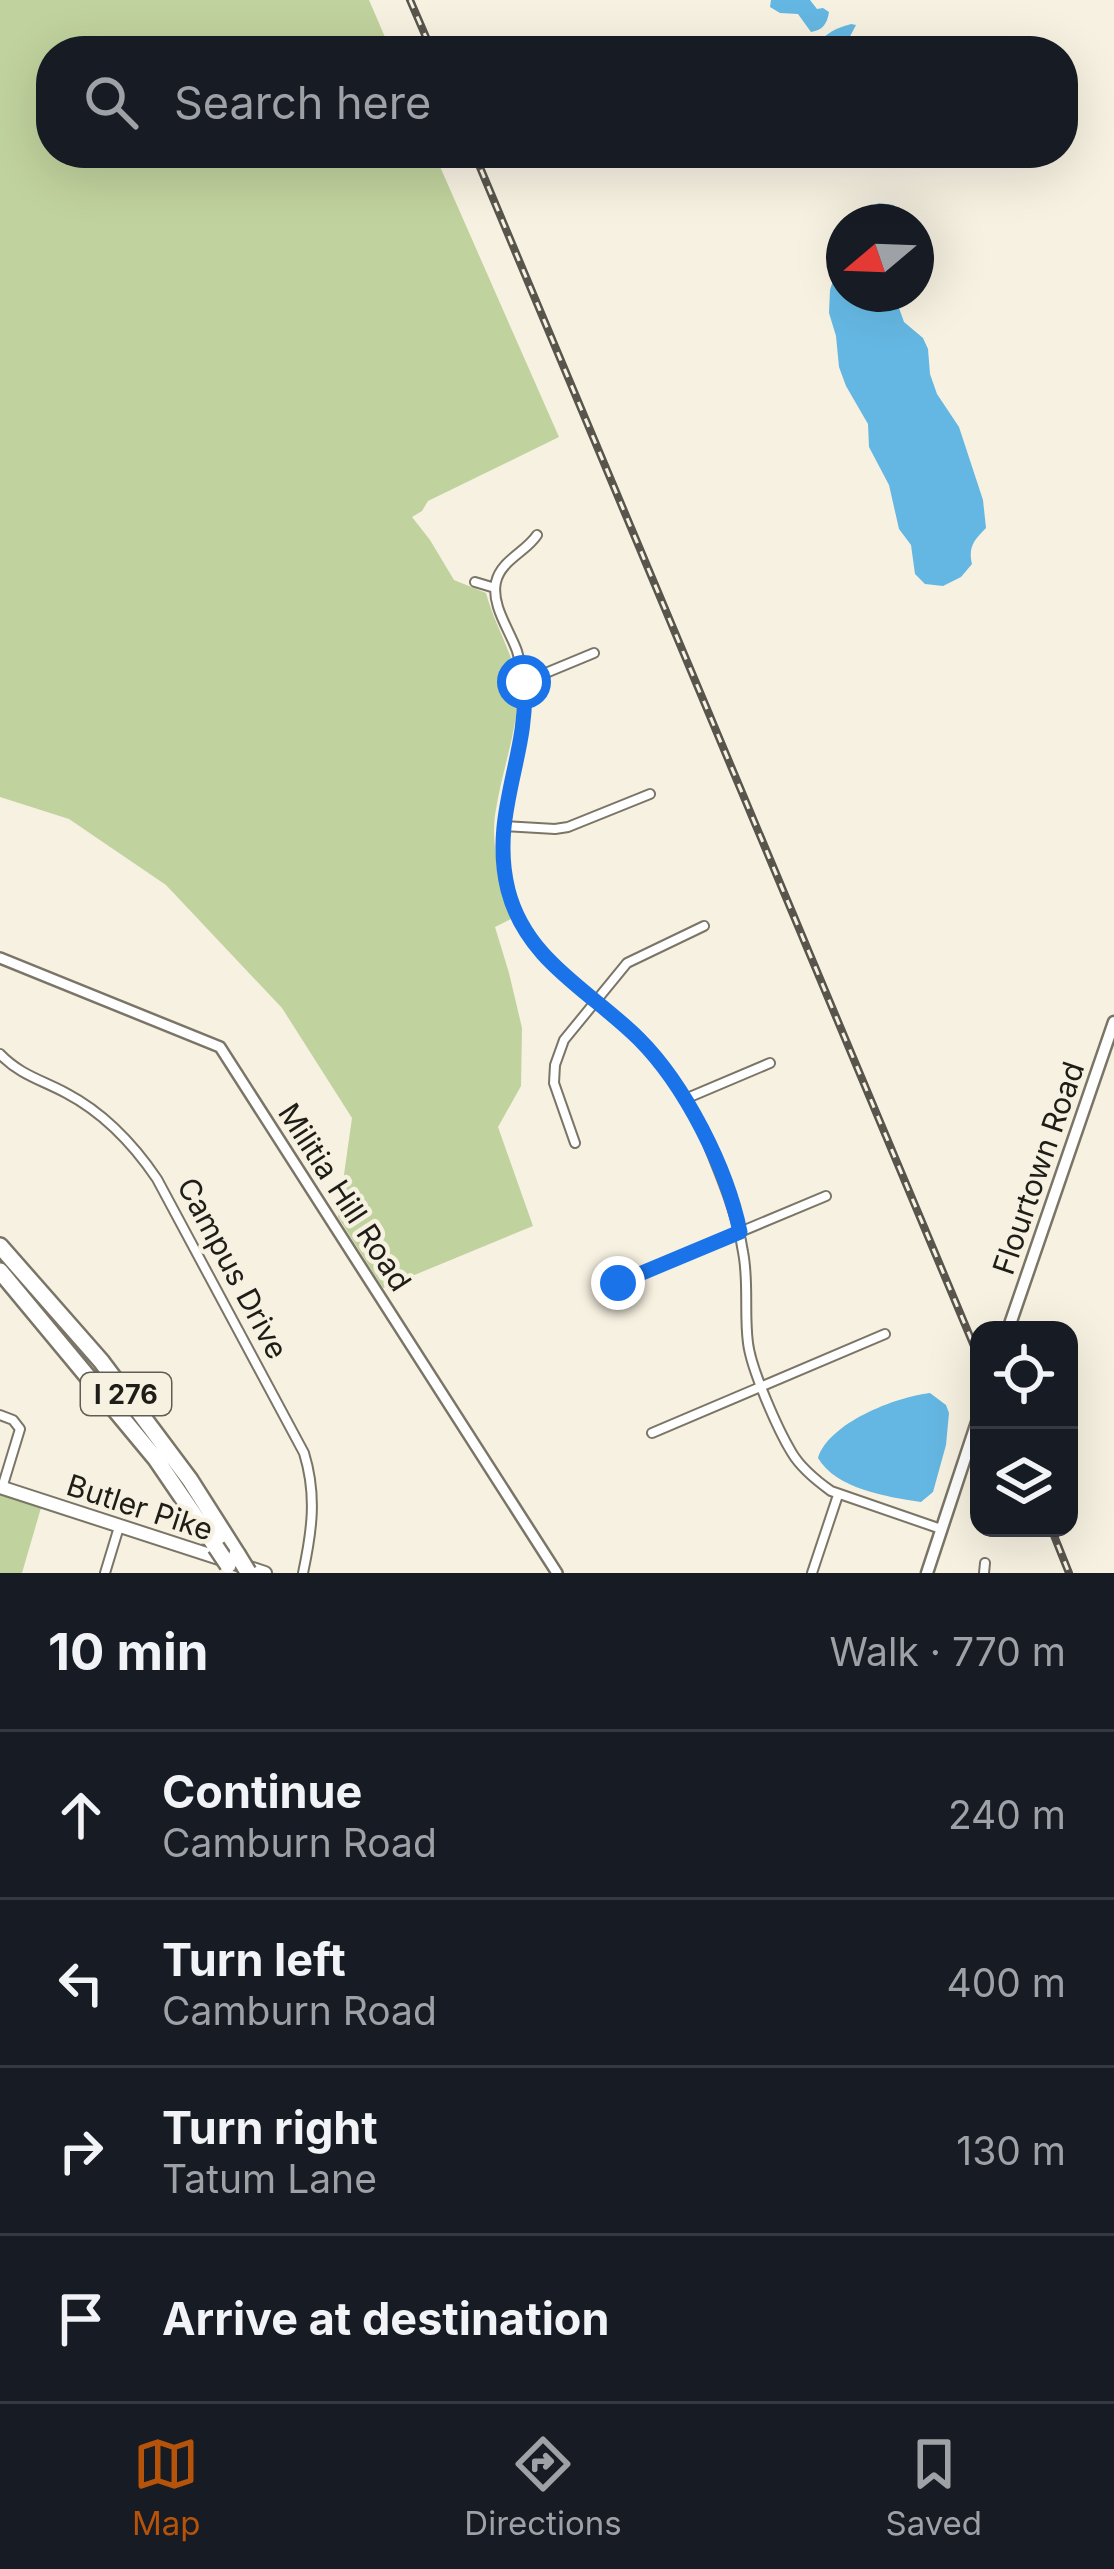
<!DOCTYPE html>
<html lang="en">
<head>
<meta charset="utf-8">
<style>
	:root { --surface:#171b24; --page:#242831; --text:#f1f3f6; --muted:#9ea1a6; --line:#363941; --accent:#b45309 }
	body { margin:0; font-family:Inter,sans-serif; background:var(--page); color:var(--text) }
	.controls { position:absolute; right:36px; bottom:36px; display:grid; overflow:hidden; border-radius:24px; box-shadow:0 12px 48px #0002 }
	.controls button { width:108px; height:108px; display:grid; place-items:center; padding:0; border:0; border-bottom:3px solid var(--line); background:var(--surface); color:var(--text); font:60px sans-serif }
	.compass { position:absolute; left:826px; top:204px; width:108px; height:108px; border-radius:50%; background:var(--surface); box-shadow:0 12px 48px #0002; rotate:251deg }
	.stop { position:absolute; width:36px; height:36px; margin:-27px; border:9px solid #1a73e8; border-radius:50%; background:#fff }
	.stop.end { background:#1a73e8; border-color:#fff; box-shadow:0 3px 12px #0008 }
	.list { margin:0; padding:0; list-style:none }
	h2 { display:flex; justify-content:space-between; align-items:center; height:156px; margin:0; padding:0 48px; font-size:51px }
	h2 small { font-size:39px; font-weight:400; color:var(--muted) }
	.list li { display:grid; grid-template-columns:78px 1fr auto; gap:36px; align-items:center; box-sizing:border-box; height:168px; padding:0 48px; border-top:3px solid var(--line) }
	.list b { display:block; font-size:45px; white-space:nowrap }
	.list p { margin:0; font-size:39px; white-space:nowrap; color:var(--muted) }
	.list em { font-size:39px; font-style:normal; color:var(--muted) }
	.icon { flex:none; width:66px; height:66px; fill:none; stroke:currentColor; stroke-width:2; stroke-linecap:round; stroke-linejoin:round }
	.map { position:relative; flex:none; width:1114px; height:1573px; overflow:hidden }
	.search { position:absolute; background:var(--surface); box-shadow:0 12px 48px #0002; left:36px; right:36px; top:36px; height:132px; display:flex; align-items:center; gap:30px; box-sizing:border-box; padding:0 42px; border-radius:48px; color:var(--muted); font-size:45px }
	.sheet { height:828px; background:var(--surface) }
	nav { display:flex; justify-content:space-around; align-items:center; box-sizing:border-box; height:168px; border-top:3px solid var(--line); background:var(--surface); font-size:33px; color:var(--muted) }
	nav a { display:grid; justify-items:center; gap:6px }
	nav .on { color:var(--accent) }
	.map>svg:first-child { display:block }
	.green { fill:#c0d29d }
	.water { fill:#64b7e2 }
	.lines { fill:none; stroke-linecap:round; stroke-linejoin:round }
	.minor-casing { stroke:#7a7566; stroke-width:12 }
	.tertiary-casing { stroke:#7a7566; stroke-width:14 }
	.secondary-casing { stroke:#7a7566; stroke-width:15 }
	.primary-casing { stroke:#7a7566; stroke-width:16 }
	.motorway-casing { stroke:#7a7566; stroke-width:20 }
	.minor { stroke:#fff; stroke-width:8 }
	.tertiary { stroke:#fff; stroke-width:9 }
	.secondary { stroke:#fff; stroke-width:10 }
	.primary { stroke:#fff; stroke-width:12 }
	.motorway { stroke:#fff; stroke-width:15 }
	.rail-casing { stroke:#58554d; stroke-width:8 }
	.rail { stroke:#f7f1e1; stroke-width:3; stroke-dasharray:9; stroke-linecap:butt }
	.motorway-bridge-casing { stroke:#7a7566; stroke-width:20; stroke-linecap:butt }
	.motorway-bridge { stroke:#fff; stroke-width:15 }
	.route { stroke:#1a73e8; stroke-width:15 }
	.labels { text-anchor:middle; dominant-baseline:central; stroke-width:9; stroke-linejoin:round; paint-order:stroke }
	.shield { fill:#f7f1e1; stroke:#605d54; stroke-width:3 }
	.shield-label { font-size:27px; font-weight:bold; fill:#1f1d17 }
	.street-label { font-size:30px; fill:#1f1d17; stroke:#f7f1e1 }
</style>
</head>
<body>
<div class="map">
<svg width="1114" height="1573" viewBox="0 0 1114 1573">
	<rect width="100%" height="100%" fill="#f7f1e1"/>
	<path class="green" d="M0 0H369L391 51H51V153H434L559 437 428 501 422 511 412 517 430 540 454 580 486 593C495 628 520 663 518 699 515 737 502 772 496 809 489 847 502 883 513 918L495 927 509 973 522 1028 521 1086 498 1127 533 1226 383 1288 338 1217 352 1118 282 1008 166 885 69 819 0 797Z
		M0 1487 43 1501 22 1573H0Z"/>
	<path class="water" d="M771 0H810L817 9 823 8 829 12C827 24 823 30 811 32L798 14 780 13 770 7Z
		M851 24 856 25 847 42 856 38 862 42 855 51H817C822 33 835 29 851 24Z
		M879 203 894 205 900 222H856L866 208Z
		M844 246V294H894L904 322 923 338 928 349 930 374 937 394 959 427 983 500 986 528C974 540 968 547 972 564L961 577 943 586 925 584 915 574 911 545 899 529 889 485 869 447 868 424 846 386 839 367 836 336 829 313 830 290Z
		M930 1393 946 1405 949 1413 946 1445 933 1492 921 1502C888 1497 836 1489 818 1458 829 1423 895 1397 930 1393Z"/>
	<g class="lines">
		<defs>
			<path id="minor" d="M537 535C526 552 501 560 496 582 491 605 509 629 517 651 521 665 524 680 524 695 525 763 489 825 510 894 531 966 592 991 641 1041 669 1069 690 1103 706 1139 721 1176 737 1213 743 1252 749 1282 744 1313 748 1343 751 1369 778 1430 792 1453 801 1468 817 1481 831 1491L941 1529
				M475 582 495 588
				M524 682 594 653
				M503 826 555 829 568 827 650 794
				M0 1054C20 1075 42 1080 66 1093 104 1113 134 1145 157 1179L304 1453C317 1495 312 1531 303 1573
				M685 1099 770 1063
				M575 1143 554 1083 555 1065 564 1040 627 963 704 926
				M618 1283 826 1196
				M0 1415 13 1420 20 1429 2 1488
				M652 1433 885 1334
				M105 1573 119 1527
				M812 1573 838 1495
				M984 1573 985 1563"/>
			<path id="tertiary" d="M0 958 220 1047 557 1573"/>
			<path id="secondary" d="M1008 1330 1114 1022
				M927 1573 979 1416"/>
			<path id="primary" d="M0 1487 265 1573"/>
			<path id="motorway" d="M0 1246 101 1361 190 1480 237 1554
				M0 1271 156 1459 216 1547"/>
		</defs>
		<use href="#minor" class="minor-casing"/>
		<use href="#tertiary" class="tertiary-casing"/>
		<use href="#secondary" class="secondary-casing"/>
		<use href="#primary" class="primary-casing"/>
		<use href="#motorway" class="motorway-casing"/>
		<use href="#minor" class="minor"/>
		<use href="#tertiary" class="tertiary"/>
		<use href="#secondary" class="secondary"/>
		<use href="#primary" class="primary"/>
		<use href="#motorway" class="motorway"/>
		<defs>
			<path id="rail" d="M410 0 432 51
				M474 153 979 1358
				M1051 1528 1069 1573"/>
		</defs>
		<use href="#rail" class="rail-casing"/>
		<use href="#rail" class="rail"/>
		<defs>
			<path id="motorway-bridge" d="M216 1547 228 1565
				M237 1554 248 1572"/>
		</defs>
		<use href="#motorway-bridge" class="motorway-bridge-casing"/>
		<use href="#motorway-bridge" class="motorway-bridge"/>
	</g>
	<g class="lines">
		<path class="route" d="M524 682C530 754 489 814 508 890 526 961 591 991 639 1039 685 1085 727 1168 740 1232L618 1283"/>
	</g>
	<g class="labels">
		<rect class="shield" x="81" y="1373" width="90" height="42" rx="9"/>
		<g class="shield-label">
			<text x="126" y="1394">I 276</text>
		</g>
		<g class="street-label">
			<text transform="translate(1038 1168) rotate(-71)">Flourtown Road</text>
			<text transform="translate(345 1197) rotate(57)">Militia Hill Road</text>
			<text transform="translate(233 1268) rotate(62)">Campus Drive</text>
			<text transform="translate(140 1507) rotate(18)">Butler Pike</text>
		</g>
	</g>
</svg>
<div class="controls">
<button><svg class="icon" aria-label="locate" viewBox="0 0 24 24"><circle cx="12" cy="12" r="6"/><path d="M12 2v4M12 18v4M2 12h4M18 12h4"/></svg></button>
<button><svg class="icon" aria-label="layers" viewBox="0 0 24 24"><path d="M12 4l9 5-9 5-9-5zM3 14l9 5 9-5"/></svg></button>
</div>
<svg class="compass" viewBox="-18 -18 36 36"><path d="M0-13l5 13h-10z" fill="#e53935"/><path d="M0 13l5-13h-10z" fill="#9ea1a6"/></svg>
<div class="stop" style="left:524px;top:682px"></div>
<div class="stop end" style="left:618px;top:1283px"></div>
<div class="search"><svg class="icon" aria-label="search" viewBox="0 0 24 24"><circle cx="10" cy="10" r="6"/><path d="M15 15l6 6"/></svg>Search here</div>
</div>
<section class="sheet">
<h2>10 min<small>Walk · 770 m</small></h2>
<ul class="list">
<li><svg class="icon" aria-label="ahead" viewBox="0 0 24 24"><path d="M12 20V5M6 11l6-6 6 6"/></svg><div><b>Continue</b><p>Camburn Road</p></div><em>240 m</em></li>
<li><svg class="icon" aria-label="left" viewBox="0 0 24 24"><path d="M17 20v-9H6M10 6l-5 5 5 5"/></svg><div><b>Turn left</b><p>Camburn Road</p></div><em>400 m</em></li>
<li><svg class="icon" aria-label="right" viewBox="0 0 24 24"><path d="M7 20v-9h11M14 6l5 5-5 5"/></svg><div><b>Turn right</b><p>Tatum Lane</p></div><em>130 m</em></li>
<li><svg class="icon" aria-label="arrive" viewBox="0 0 24 24"><path d="M6 21V4h12l-3 4 3 4H6"/></svg><div><b>Arrive at destination</b></div></li>
</ul>
</section>
<nav>
<a class="on"><svg class="icon" aria-label="map" viewBox="0 0 24 24"><path d="M3 6l6-2 6 2 6-2v14l-6 2-6-2-6 2zM9 4v14M15 6v14"/></svg>Map</a>
<a><svg class="icon" aria-label="directions" viewBox="0 0 24 24"><path d="M12 3l9 9-9 9-9-9zM9 14v-3h6M13 9l2 2-2 2"/></svg>Directions</a>
<a><svg class="icon" aria-label="saved" viewBox="0 0 24 24"><path d="M7 4h10v16l-5-4-5 4z"/></svg>Saved</a>
</nav>
</body>
</html>
